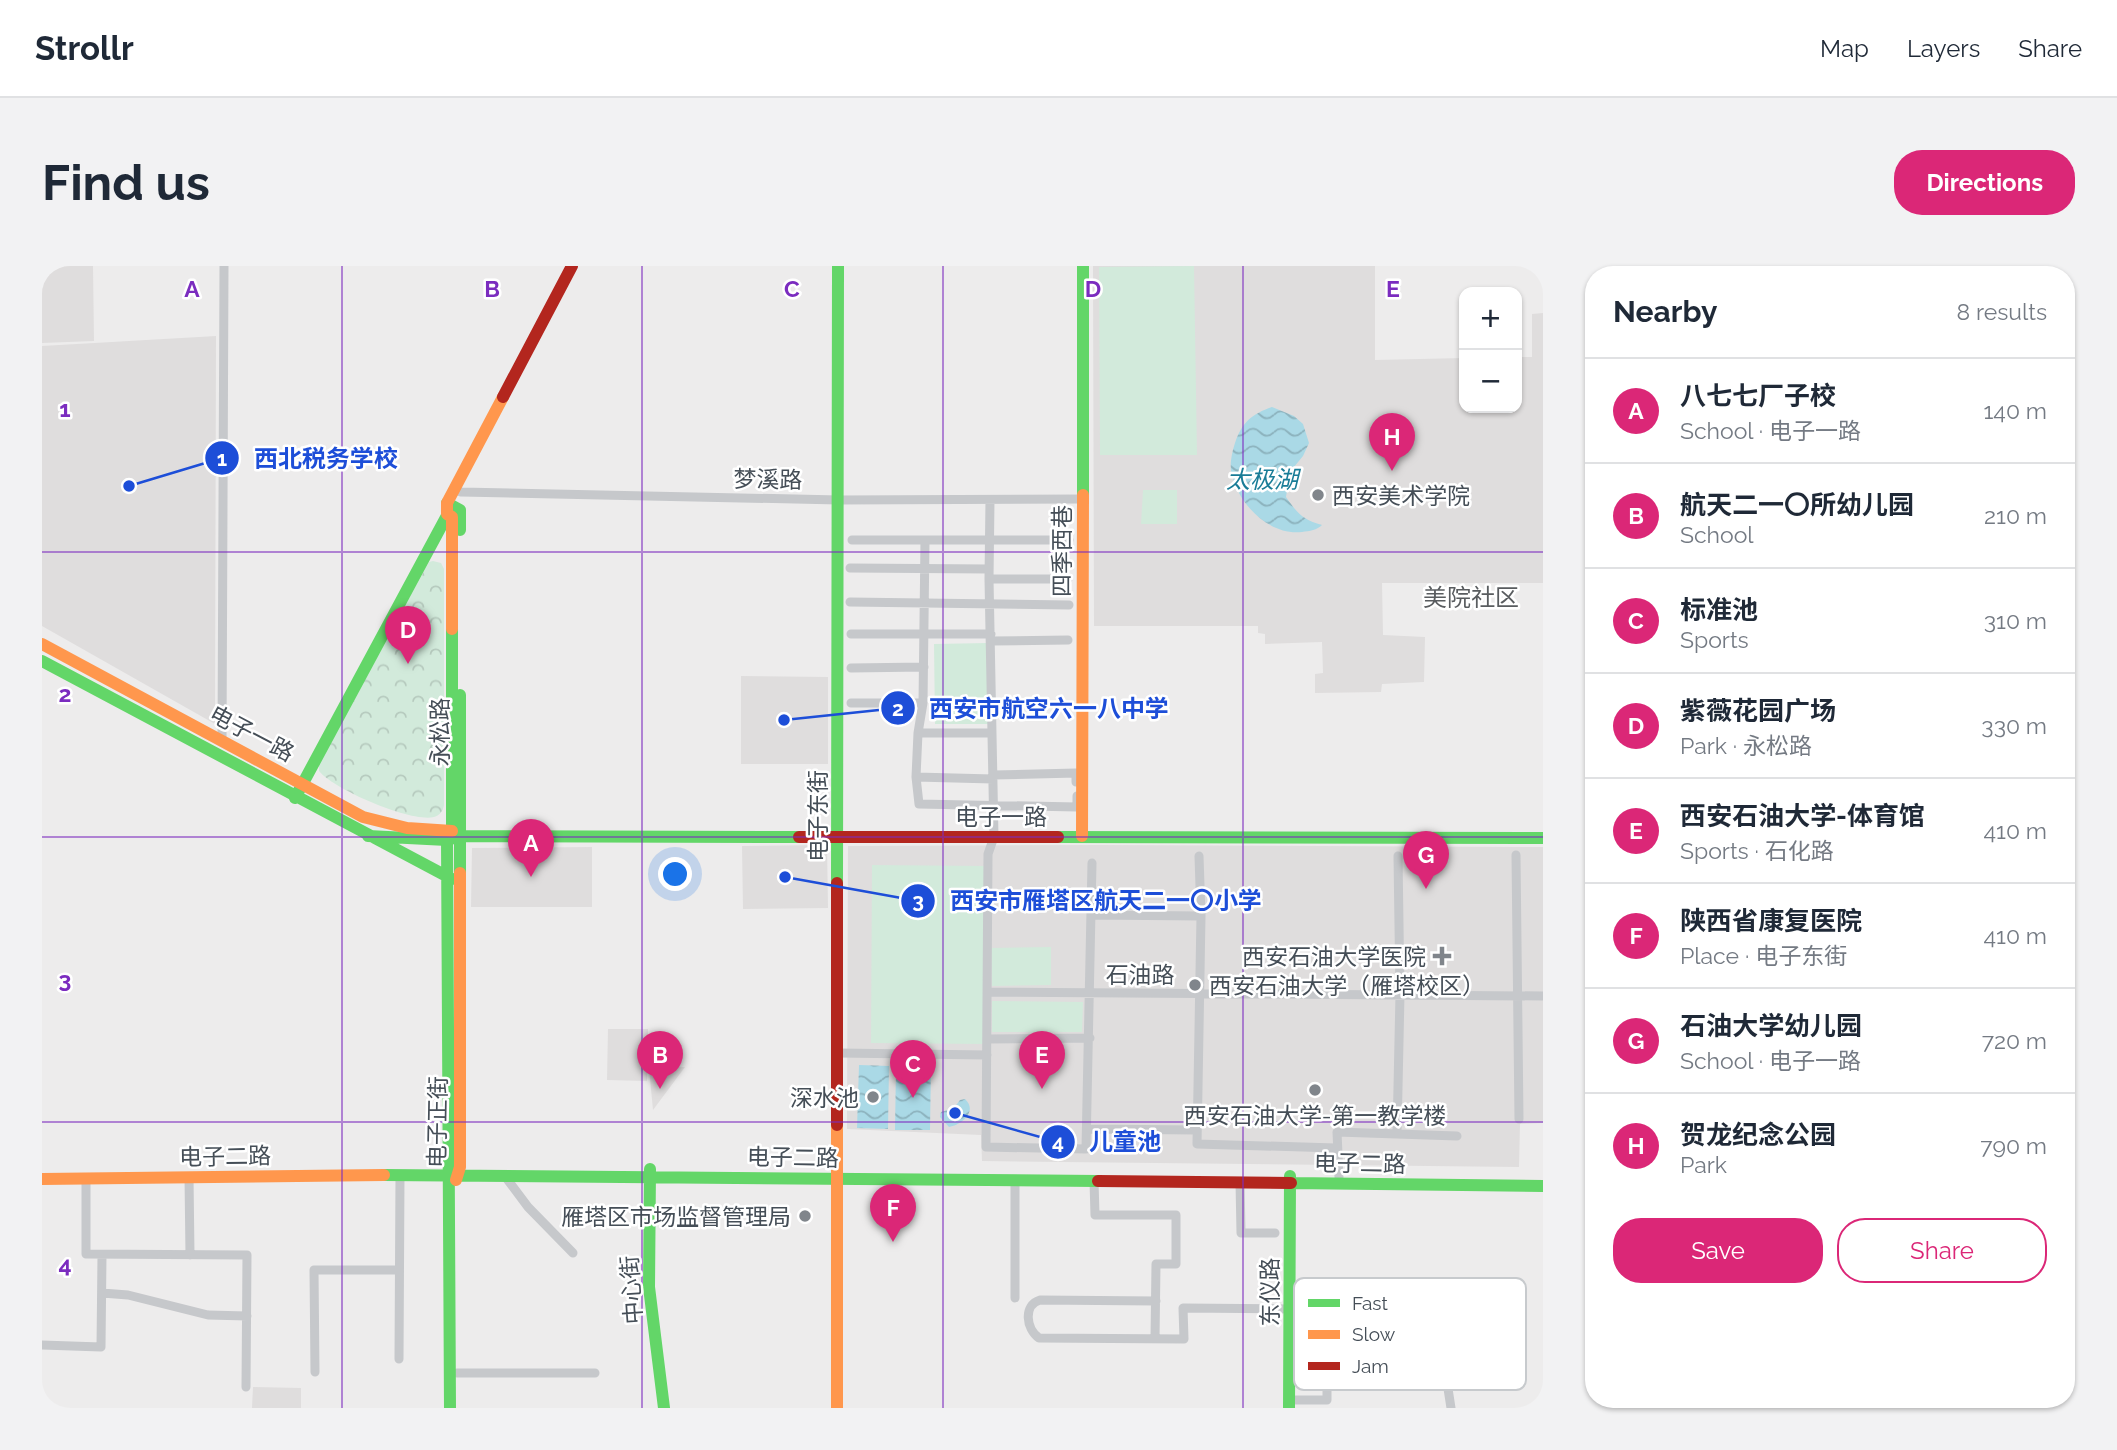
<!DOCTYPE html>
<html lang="en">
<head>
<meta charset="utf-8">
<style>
	:root { --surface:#fff; --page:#f2f2f3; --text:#1f2937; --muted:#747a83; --line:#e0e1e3; --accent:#db2777 }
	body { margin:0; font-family:Raleway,"Noto Sans SC",sans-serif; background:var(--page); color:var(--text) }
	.controls { position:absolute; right:21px; top:21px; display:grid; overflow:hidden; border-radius:14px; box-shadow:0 2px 5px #0004 }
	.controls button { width:63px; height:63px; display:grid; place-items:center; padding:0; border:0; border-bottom:2px solid var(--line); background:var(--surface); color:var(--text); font:35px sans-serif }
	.you { position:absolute; left:634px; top:609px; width:24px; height:24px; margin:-18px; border:5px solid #fff; border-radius:50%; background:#1a73e8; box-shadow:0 0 0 10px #1a73e833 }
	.badge { display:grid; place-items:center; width:46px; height:46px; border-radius:50%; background:var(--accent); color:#fff; font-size:23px; font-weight:700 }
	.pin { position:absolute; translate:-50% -58px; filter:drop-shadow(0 2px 4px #0008) }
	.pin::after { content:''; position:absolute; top:37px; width:24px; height:21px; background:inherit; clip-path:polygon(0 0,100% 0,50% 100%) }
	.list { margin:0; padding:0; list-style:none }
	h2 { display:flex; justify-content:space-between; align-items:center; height:91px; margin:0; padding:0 28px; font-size:30px }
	h2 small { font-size:23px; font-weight:400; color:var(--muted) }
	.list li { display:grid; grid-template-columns:46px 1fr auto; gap:21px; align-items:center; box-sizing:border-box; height:105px; padding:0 28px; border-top:2px solid var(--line) }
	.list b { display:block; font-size:26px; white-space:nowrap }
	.list p { margin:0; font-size:23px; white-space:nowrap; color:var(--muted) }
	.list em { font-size:23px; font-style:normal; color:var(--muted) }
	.actions { display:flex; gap:14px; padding:21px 28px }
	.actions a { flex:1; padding:16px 0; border:2px solid var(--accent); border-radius:28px; text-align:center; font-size:24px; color:var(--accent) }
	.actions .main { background:var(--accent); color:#fff }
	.map { position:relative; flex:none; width:1501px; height:1142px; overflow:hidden; border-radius:28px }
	header { display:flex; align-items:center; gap:42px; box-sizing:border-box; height:98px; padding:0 35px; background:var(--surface); border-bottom:2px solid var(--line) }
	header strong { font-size:33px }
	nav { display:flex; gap:38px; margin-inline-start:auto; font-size:24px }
	.intro { display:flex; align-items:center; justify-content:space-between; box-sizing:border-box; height:168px; padding:0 42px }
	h1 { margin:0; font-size:49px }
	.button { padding:18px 32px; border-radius:28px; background:var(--accent); color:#fff; font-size:24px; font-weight:700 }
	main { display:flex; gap:42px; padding:0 42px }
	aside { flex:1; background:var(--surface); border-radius:28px; box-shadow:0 2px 5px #0004 }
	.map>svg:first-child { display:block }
	.education { fill:#dfdddd }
	.park { fill:url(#park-crowns) }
	.garden { fill:#d2eadb }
	.water { fill:url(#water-waves) }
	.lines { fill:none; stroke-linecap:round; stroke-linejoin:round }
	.street { stroke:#c6c8cb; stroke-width:9 }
	.fast { stroke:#63d668; stroke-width:12 }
	.slow { stroke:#ff974d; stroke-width:12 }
	.jam { stroke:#b3261e; stroke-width:12 }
	.grid { fill:none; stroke:#7b2cbf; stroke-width:2; stroke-opacity:0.55 }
	.poi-dot { fill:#80858b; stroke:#fff; stroke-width:2.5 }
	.labels { text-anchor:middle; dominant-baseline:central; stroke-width:5; stroke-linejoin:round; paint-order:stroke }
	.street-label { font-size:23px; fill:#454e57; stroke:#fff }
	.poi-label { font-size:23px; fill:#454e57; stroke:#fff; text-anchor:end }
	.water-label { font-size:24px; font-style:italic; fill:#187c97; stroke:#fff }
	.neighbourhood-label { font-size:24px; fill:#595c5f; stroke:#fff }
	.key { fill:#fff; stroke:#c7cacd; stroke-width:2 }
	.key-label { font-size:19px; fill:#454e57 }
	.grid-label { font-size:23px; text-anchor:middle; font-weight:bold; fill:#7b2cbf; stroke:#fff; stroke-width:5; stroke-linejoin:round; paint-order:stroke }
	.leader { fill:none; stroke:#1d4ed8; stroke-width:2.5 }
	.callout-dot { fill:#1d4ed8; stroke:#fff; stroke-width:2.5 }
	.mark-label { font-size:21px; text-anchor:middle; font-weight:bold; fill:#fff }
	.callout-label { font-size:24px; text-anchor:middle; font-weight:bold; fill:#1d4ed8; stroke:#fff; stroke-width:5; stroke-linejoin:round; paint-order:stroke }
</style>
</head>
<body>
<header>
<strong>Strollr</strong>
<nav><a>Map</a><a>Layers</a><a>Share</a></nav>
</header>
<div class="intro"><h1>Find us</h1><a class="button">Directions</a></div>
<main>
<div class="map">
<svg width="1501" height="1142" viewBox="0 0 1501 1142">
	<defs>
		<pattern id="park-crowns" width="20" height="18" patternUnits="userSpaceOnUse" patternTransform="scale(1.75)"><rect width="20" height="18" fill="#d2eadb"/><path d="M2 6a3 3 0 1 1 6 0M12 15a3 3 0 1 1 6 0" fill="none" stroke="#b6cabe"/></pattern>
		<pattern id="water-waves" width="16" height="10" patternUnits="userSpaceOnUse" patternTransform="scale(1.75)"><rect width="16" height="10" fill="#aad9e6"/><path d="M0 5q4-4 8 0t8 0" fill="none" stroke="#8cb2bd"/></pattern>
	</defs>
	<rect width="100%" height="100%" fill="#edecec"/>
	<path class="education" d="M0 0H51L52 75 0 77Z
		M1051 0H1333V94L1422 92V142H1475V91H1490V48L1501 47V317H1340L1341 369 1383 371 1382 416 1340 418 1339 426 1273 427V408L1281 407 1280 376 1223 378V368L1216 367V360H1052Z
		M174 70 173 458 0 360V80Z
		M699 410 786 411V498H699Z
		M785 579 786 642 701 643 700 580Z
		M1058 579 1501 581V857L1478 858 1477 901 940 895 939 869 805 863 806 580Z
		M550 581V641H429L430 582Z
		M566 763H606L605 815 565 814Z
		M643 801 611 844 607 802Z
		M211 1121 259 1122V1142H210Z"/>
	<path class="park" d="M391 295 399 297 402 303V539C401 545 398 549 392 551 369 557 291 523 277 505V496L387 296Z"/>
	<path class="garden" d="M1152 0 1155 189H1058L1057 1Z
		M1101 224H1135V258H1099Z
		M946 377V458H893L892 378Z
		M830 599 942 600 941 778 829 777Z
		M1009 681V719L950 720 949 682Z
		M950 735 1041 736 1040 766H950Z"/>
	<path class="water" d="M1230 141 1252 150 1261 158 1267 177 1261 190 1252 201 1247 212 1244 231C1255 247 1261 254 1280 259 1275 264 1268 265 1260 266 1228 270 1197 239 1190 209 1187 200 1190 186 1193 177 1200 156 1210 148 1230 141Z
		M817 799 847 800 846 863 815 862Z
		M854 801H889L888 864H853Z
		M923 833C936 845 920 859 907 861L898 851 899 846 912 842 918 834Z"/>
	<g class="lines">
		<path class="street" d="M412 223 419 226 797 234 1040 233
			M948 234 947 313 952 571 946 588 944 881 1044 883 1050 597
			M810 274H1027
			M808 302 947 303
			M947 313H1026
			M808 336 1027 339
			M809 368H949
			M949 375 1026 374
			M809 402 882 401
			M809 437H881
			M876 467 881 437 883 274
			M950 467H876L874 511 877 538 1035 541V530
			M180 475 182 0
			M951 509 1034 507V516
			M874 511 951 513
			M1474 589 1477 853
			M1157 590 1159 650 1155 878 1294 882
			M1049 649 1159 650
			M946 726 1501 730
			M945 773 1048 772
			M797 787 945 789
			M1045 863 1155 864
			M1355 868 1415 870
			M462 909 486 941 531 987
			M147 911 148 989
			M1297 911 1295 866 1355 868 1358 728 1356 590
			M44 912V988L205 989 204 1121
			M973 914V1032
			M1052 915 1053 949H1134V998H1114L1113 1073
			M1198 916 1199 967H1233
			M60 1027 86 1029 166 1049 205 1050
			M1114 1035 998 1034C981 1039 984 1063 997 1072L1142 1073 1141 1042 1248 1043
			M0 1079 59 1081 60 989
			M357 1093 358 909
			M273 1106 272 1004H357
			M415 1107H553
			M1254 1134H1285V1082L1400 1084 1409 1142"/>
		<path class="fast" d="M1041 229V0
			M405 237 418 244V264
			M0 395 410 613
			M418 429V607
			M253 532 408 244
			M326 570 405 574 418 570 757 571
			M1016 571 1501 572
			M795 617 796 0
			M608 903 607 1021 622 1142
			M342 909 1056 915
			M1249 917 1501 920
			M408 1142 405 574 410 565V363
			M1247 1142 1248 910"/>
		<path class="slow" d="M410 363V251L405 248V237L461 131
			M0 378 321 551 365 562 410 565
			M1040 570 1041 229
			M0 913 342 909
			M414 914 418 901V607
			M795 1142V859"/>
		<path class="jam" d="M461 131 530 0
			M757 571H1016
			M795 859V617
			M1056 915 1249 917"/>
	</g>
	<path class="grid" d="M300 0V1142M600 0V1142M901 0V1142M1201 0V1142M0 286H1501M0 571H1501M0 856H1501"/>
	<g class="poi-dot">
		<circle cx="1276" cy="229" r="7"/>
		<path d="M1396.5 679.5h7v7h7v7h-7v7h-7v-7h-7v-7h7z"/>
		<circle cx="1153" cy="719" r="7"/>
		<circle cx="1273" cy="824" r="7"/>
		<circle cx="831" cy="831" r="7"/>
		<circle cx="763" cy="950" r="7"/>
	</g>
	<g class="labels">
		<g class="street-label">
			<text transform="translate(726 213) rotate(1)">梦溪路</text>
			<text transform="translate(1019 285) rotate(-90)">四季西巷</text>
			<text transform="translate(397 466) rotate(-90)">永松路</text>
			<text transform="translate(210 467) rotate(28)">电子一路</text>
			<text transform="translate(775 550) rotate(-90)">电子东街</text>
			<text x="959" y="550">电子一路</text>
			<text x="1098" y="708">石油路</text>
			<text transform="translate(395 856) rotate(-89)">电子正街</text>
			<text transform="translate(183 890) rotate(-1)">电子二路</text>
			<text transform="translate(751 891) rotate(1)">电子二路</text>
			<text transform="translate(1318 897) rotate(1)">电子二路</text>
			<text transform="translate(589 1024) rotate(-94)">中心街</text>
			<text transform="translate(1227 1026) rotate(-90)">东仪路</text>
		</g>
		<g class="poi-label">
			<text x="1290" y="229" text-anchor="start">西安美术学院</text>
			<text x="1384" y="690">西安石油大学医院</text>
			<text x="1167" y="719" text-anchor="start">西安石油大学（雁塔校区）</text>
			<text x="817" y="831">深水池</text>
			<text x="1273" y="849" text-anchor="middle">西安石油大学-第一教学楼</text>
			<text x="749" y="950">雁塔区市场监督管理局</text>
		</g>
		<g class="water-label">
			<text x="1220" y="213">太极湖</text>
		</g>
		<g class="neighbourhood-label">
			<text x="1429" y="331">美院社区</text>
		</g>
	</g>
	<rect x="1252" y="1012" width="232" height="112" rx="10" class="key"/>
	<rect x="1266" y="1033" width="32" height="8" fill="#63d668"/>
	<rect x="1266" y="1064" width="32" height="9" fill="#ff974d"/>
	<rect x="1266" y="1096" width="32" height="8" fill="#b3261e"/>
	<g class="key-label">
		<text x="1310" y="1044">Fast</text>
		<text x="1310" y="1075">Slow</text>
		<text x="1310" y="1107">Jam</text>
	</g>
	<g class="grid-label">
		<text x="150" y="31">A</text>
		<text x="450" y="31">B</text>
		<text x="750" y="31">C</text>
		<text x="1051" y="31">D</text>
		<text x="1351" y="31">E</text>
		<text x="23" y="151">1</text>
		<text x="23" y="436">2</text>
		<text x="23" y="722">3</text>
		<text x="23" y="1007">4</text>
	</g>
	<path class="leader" d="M87 220L180 192M742 454L856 442M743 611L876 635M913 847L1016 876"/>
	<g class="callout-dot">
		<circle cx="87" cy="220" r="7"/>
		<circle cx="742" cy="454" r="7"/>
		<circle cx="743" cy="611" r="7"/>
		<circle cx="913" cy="847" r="7"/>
		<circle cx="180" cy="192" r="18"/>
		<circle cx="856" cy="442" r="18"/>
		<circle cx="876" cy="635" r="18"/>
		<circle cx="1016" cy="876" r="18"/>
	</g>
	<g class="mark-label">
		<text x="180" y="200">1</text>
		<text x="856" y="450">2</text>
		<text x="876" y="642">3</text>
		<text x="1016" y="883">4</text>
	</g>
	<g class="callout-label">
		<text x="284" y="201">西北税务学校</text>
		<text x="1007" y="451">西安市航空六一八中学</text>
		<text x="1064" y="643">西安市雁塔区航天二一〇小学</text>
		<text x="1083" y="884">儿童池</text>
	</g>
</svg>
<div class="controls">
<button>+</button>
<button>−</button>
</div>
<div class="you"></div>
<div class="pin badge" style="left:489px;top:611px">A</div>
<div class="pin badge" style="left:618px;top:823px">B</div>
<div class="pin badge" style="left:871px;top:832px">C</div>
<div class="pin badge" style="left:366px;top:398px">D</div>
<div class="pin badge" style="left:1000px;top:823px">E</div>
<div class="pin badge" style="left:851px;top:976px">F</div>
<div class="pin badge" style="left:1384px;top:623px">G</div>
<div class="pin badge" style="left:1350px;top:205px">H</div>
</div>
<aside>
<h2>Nearby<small>8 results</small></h2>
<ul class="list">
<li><span class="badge">A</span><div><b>八七七厂子校</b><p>School · 电子一路</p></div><em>140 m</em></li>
<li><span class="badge">B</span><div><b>航天二一〇所幼儿园</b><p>School</p></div><em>210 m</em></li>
<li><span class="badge">C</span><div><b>标准池</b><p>Sports</p></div><em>310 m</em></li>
<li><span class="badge">D</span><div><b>紫薇花园广场</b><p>Park · 永松路</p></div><em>330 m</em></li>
<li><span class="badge">E</span><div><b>西安石油大学-体育馆</b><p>Sports · 石化路</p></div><em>410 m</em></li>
<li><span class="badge">F</span><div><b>陕西省康复医院</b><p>Place · 电子东街</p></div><em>410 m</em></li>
<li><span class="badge">G</span><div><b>石油大学幼儿园</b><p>School · 电子一路</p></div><em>720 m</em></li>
<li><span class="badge">H</span><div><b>贺龙纪念公园</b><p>Park</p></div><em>790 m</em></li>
</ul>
<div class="actions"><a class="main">Save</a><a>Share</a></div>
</aside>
</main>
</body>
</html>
